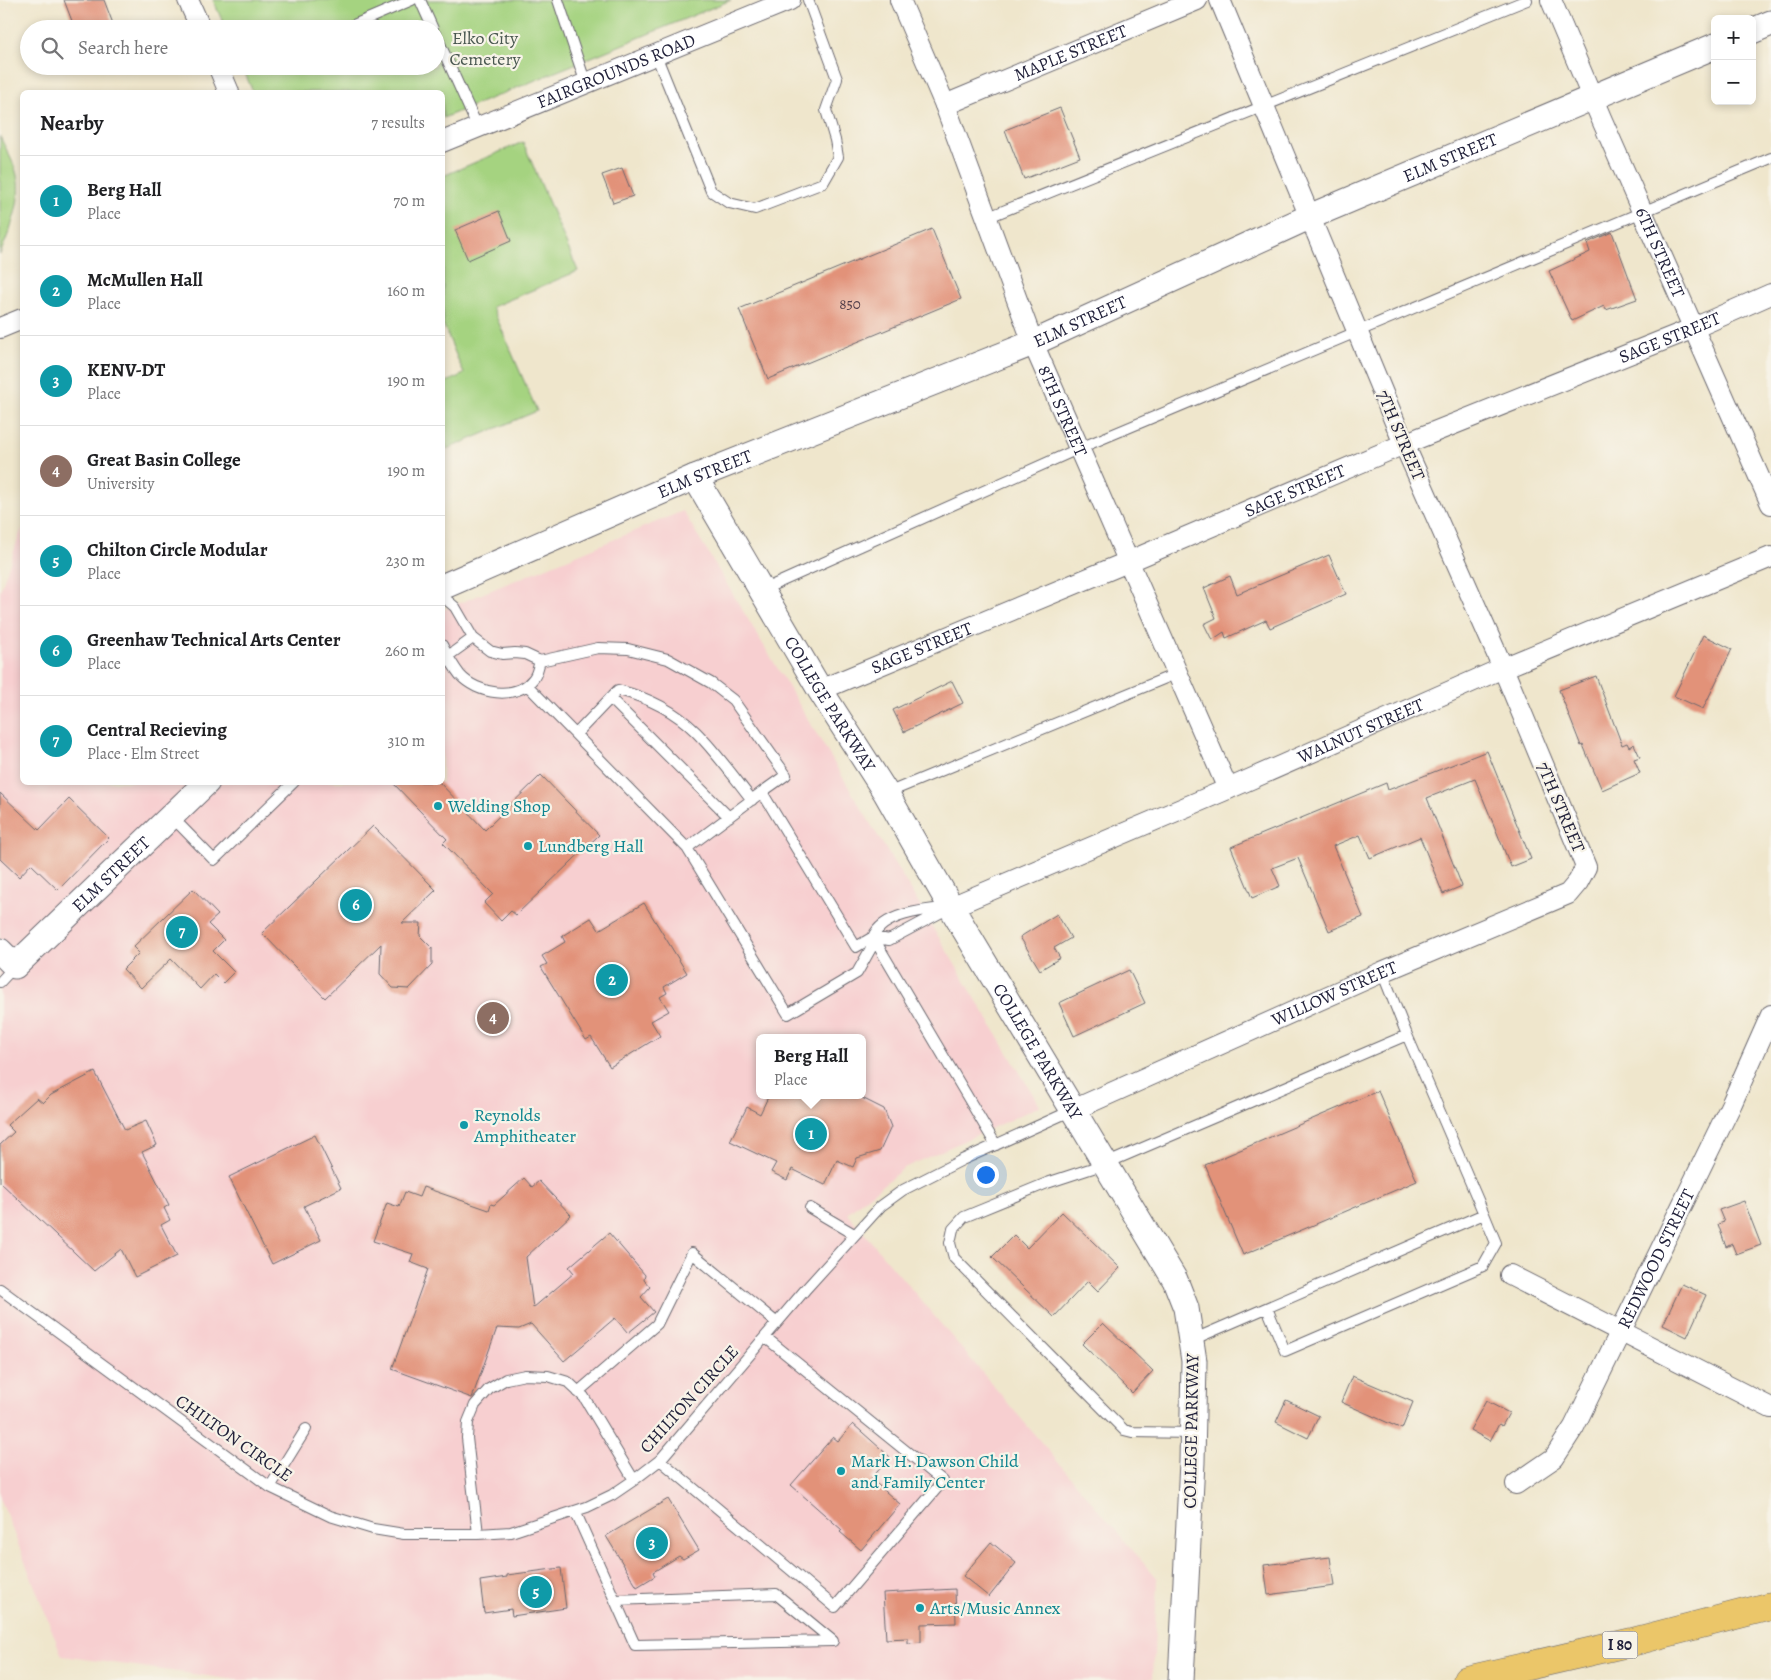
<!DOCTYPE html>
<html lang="en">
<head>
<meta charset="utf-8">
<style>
	:root { --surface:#fff; --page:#f2f2f2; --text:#202124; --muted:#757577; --line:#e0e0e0; --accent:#b45309 }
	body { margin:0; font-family:Alegreya,serif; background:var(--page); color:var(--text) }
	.controls { position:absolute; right:15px; top:15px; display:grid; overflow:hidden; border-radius:8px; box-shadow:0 2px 8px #0003 }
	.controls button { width:45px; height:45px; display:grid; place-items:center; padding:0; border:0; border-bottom:1px solid var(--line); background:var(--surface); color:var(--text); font:25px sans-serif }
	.you { position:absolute; left:985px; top:1174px; width:18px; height:18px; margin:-12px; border:4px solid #fff; border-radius:50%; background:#1a73e8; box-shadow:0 0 0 8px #1a73e833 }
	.badge { display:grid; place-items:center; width:32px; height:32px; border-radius:50%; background:var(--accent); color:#fff; font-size:16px; font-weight:700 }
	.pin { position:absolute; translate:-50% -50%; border:2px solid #fff; box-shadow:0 1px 5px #0006 }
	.popup { position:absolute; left:756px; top:1034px; width:110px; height:65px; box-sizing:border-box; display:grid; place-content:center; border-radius:8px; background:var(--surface); filter:drop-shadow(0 1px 4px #0005); font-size:16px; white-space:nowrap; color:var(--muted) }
	.popup b { font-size:19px; color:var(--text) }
	.popup::after { content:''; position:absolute; left:50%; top:100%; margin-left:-10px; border:10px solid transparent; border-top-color:var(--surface) }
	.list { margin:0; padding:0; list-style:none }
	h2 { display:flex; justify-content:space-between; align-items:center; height:65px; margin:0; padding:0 20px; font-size:21px }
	h2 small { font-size:16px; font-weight:400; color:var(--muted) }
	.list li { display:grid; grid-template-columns:32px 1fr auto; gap:15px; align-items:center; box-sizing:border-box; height:90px; padding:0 20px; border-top:1px solid var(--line) }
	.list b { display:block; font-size:19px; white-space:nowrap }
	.list p { margin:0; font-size:16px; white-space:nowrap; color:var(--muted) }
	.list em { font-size:16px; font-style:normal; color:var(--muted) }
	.icon { flex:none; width:28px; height:28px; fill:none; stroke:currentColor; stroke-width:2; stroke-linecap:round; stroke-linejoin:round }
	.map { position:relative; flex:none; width:1771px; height:1680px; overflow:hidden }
	.search { position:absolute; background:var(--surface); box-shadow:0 2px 8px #0003; left:20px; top:20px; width:425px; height:55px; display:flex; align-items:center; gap:12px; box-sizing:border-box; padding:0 18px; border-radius:28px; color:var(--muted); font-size:19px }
	.panel { position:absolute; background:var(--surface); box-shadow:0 2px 8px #0003; left:20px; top:90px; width:425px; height:695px; border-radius:8px }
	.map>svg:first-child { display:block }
	.built { fill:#f7cfd0; fill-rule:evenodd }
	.green { fill:#a5d380; stroke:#647a5e }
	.building { fill:#e29279 }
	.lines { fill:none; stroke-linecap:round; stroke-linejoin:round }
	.service-casing { stroke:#6a676e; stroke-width:12 }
	.minor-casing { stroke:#6a676e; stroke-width:22 }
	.tertiary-casing { stroke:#6a676e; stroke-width:27 }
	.motorway-casing { stroke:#6a676e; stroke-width:29 }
	.service { stroke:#fff; stroke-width:10 }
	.minor { stroke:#fff; stroke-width:20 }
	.tertiary { stroke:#fff; stroke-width:25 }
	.motorway { stroke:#ebc669; stroke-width:28 }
	.culture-dot { fill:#0f9aa8; stroke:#f7f3e8; stroke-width:2 }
	.labels { text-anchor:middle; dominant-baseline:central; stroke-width:4.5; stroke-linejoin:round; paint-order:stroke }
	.number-label { font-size:15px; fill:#523e4a }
	.shield { fill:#f7f3e8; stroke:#62616f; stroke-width:1 }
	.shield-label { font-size:16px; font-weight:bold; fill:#22223b }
	.park-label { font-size:18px; fill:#495750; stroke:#f7f3e8 }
	.street-label { font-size:18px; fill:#22223b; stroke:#f7f3e8 }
	.culture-label { font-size:18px; fill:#0d838f; stroke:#f7f3e8; text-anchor:start }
</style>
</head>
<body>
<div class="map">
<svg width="1771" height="1680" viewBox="0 0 1771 1680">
	<rect width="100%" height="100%" fill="#f7f3e8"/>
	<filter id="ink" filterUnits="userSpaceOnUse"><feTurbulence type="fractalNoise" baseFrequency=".02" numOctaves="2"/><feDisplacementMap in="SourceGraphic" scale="10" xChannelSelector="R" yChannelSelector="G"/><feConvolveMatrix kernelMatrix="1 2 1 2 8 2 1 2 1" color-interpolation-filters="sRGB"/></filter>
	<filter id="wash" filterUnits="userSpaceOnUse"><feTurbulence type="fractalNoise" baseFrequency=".0096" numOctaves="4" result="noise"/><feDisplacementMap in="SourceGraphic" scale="20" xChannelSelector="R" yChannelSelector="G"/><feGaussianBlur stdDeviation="1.12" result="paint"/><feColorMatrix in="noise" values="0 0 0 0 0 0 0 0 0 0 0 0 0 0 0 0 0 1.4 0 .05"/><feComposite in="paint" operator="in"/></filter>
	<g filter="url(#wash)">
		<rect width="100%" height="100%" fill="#efe6cc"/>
		<path class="built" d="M683 511 1040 1106 904 1168 847 1213 1157 1579 1153 1678 1132 1680H236L62 1656 0 1498V591L22 528V782H442L443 610ZM760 1038H862V1095H760Z"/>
		<path class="green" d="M213 0H731L443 118 442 92H253L242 66H436V29H226Z
			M0 136C5 148 14 162 17 175 23 201 10 230 0 254Z
			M523 142 578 271 492 307 537 411 447 449 443 437 442 384 464 374 443 324V176Z"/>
		<g id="blocks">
			<path class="building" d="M64 0H104L115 29H75Z
				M1060 108 1080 157 1024 179 1005 130Z
				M622 168 633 196 613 203 602 175Z
				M499 211 511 241 468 260 455 230Z
				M932 229 961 299 768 379 739 309Z
				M1612 232 1637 299 1606 310 1604 306 1572 321 1549 271 1590 252 1587 243Z
				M1329 555 1346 594 1270 628 1266 620 1226 638 1224 632 1212 640 1204 624 1216 618 1204 588 1230 576 1237 594Z
				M1703 635 1732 649 1703 709 1674 696Z
				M1596 676 1622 745 1627 743 1629 747 1634 744 1640 757 1634 759 1640 773 1602 790 1583 745 1581 746 1559 690Z
				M952 681 963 703 904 732 893 710Z
				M1487 751 1531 859 1511 867 1475 779 1427 798 1462 886 1443 894 1420 837 1370 858 1360 835 1333 846 1363 917 1329 931 1298 858 1272 868 1280 886 1252 898 1231 847 1386 783 1388 790Z
				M541 775 599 835 516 915 511 911 501 921 484 903 493 894 443 843 447 839 392 782H439L485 830Z
				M0 793 39 830 69 799 109 838 58 890 31 864 19 877 0 859Z
				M373 826 436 890 402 923H421L420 936 432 948V965L409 989 393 988 380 974 381 944 325 998 262 933Z
				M193 889 218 915 208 924 224 940 213 951 234 972 223 983 214 974 200 989 171 959 141 988 123 969 139 953 133 947Z
				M644 903 687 973 664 987 667 993 660 997 669 1011 651 1021 660 1036 610 1067 591 1037 586 1040 541 967 547 964 542 956 565 942 562 936 591 918 599 930Z
				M1057 914 1071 938 1054 948 1060 958 1040 970 1020 937Z
				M1129 970 1145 1003 1074 1036 1059 1003Z
				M95 1072 125 1130 146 1121 157 1145 142 1152 169 1205 164 1208 170 1220 161 1225 177 1256 135 1277 121 1249 94 1271 0 1182V1145L14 1132 7 1125 37 1098 43 1103 51 1095Z
				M1378 1091 1417 1181 1243 1255 1205 1165Z
				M769 1095H856L884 1109 891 1127 880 1151 857 1158 853 1167 837 1160 825 1185 792 1169 787 1180 771 1172 776 1163 730 1141 747 1107 760 1114Z
				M315 1135 341 1188 304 1206 321 1240 272 1264 229 1177Z
				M524 1178 532 1187 539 1181 571 1215 526 1257 533 1308 574 1273 569 1267 609 1233 645 1275 644 1280 650 1287 641 1297 654 1312 628 1333 615 1318 564 1361 531 1324 519 1329 497 1328 472 1398 392 1369 428 1269 410 1262 413 1254 373 1241 387 1203 399 1207 405 1192 419 1197 423 1187 489 1210 491 1204 494 1205Z
				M1744 1201 1761 1245 1736 1254 1732 1244 1726 1247 1718 1224 1724 1222 1719 1210Z
				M1062 1212 1120 1268 1098 1291 1088 1281 1054 1317 992 1257 1014 1235 1027 1248Z
				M1682 1284 1706 1295 1687 1337 1663 1325Z
				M1103 1323 1153 1371 1132 1393 1082 1344Z
				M1352 1376 1413 1402 1402 1429 1341 1402Z
				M1286 1400 1319 1416 1308 1438 1276 1422Z
				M1486 1401 1509 1413 1502 1426 1499 1424 1490 1441 1470 1430Z
				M853 1424 890 1457 871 1479 900 1504 861 1550 840 1532 842 1530 791 1485 833 1437 838 1441Z
				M668 1499 699 1550 683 1559 679 1556 653 1572 655 1576 637 1587 606 1536Z
				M991 1542 1016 1563 989 1597 963 1576Z
				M1330 1557 1334 1586 1268 1595 1264 1565Z
				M561 1568 566 1608 512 1616 511 1609 484 1613 480 1581 507 1577V1575Z
				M955 1589 956 1623 921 1624V1642L908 1643V1638L886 1639 883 1593Z"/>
		</g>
	</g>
	<g filter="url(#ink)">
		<use href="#blocks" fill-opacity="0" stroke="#6a676e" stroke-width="1"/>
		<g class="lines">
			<defs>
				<path id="service" d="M420 0 433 29
					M558 0 586 84
					M344 29 412 0
					M436 35 478 128
					M656 55 711 191 729 203 755 209 823 183 838 157 835 140 826 110 837 79 808 0
					M251 68 256 66
					M986 218 1527 0
					M762 590 1080 448 1771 158
					M442 596 455 607 473 638 490 651 502 654 515 653 525 654 540 661 598 648 628 649 668 659 711 683 733 700 786 775 762 792 856 947 873 937 889 940 951 907
					M442 645C447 655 453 666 460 675 477 694 516 701 533 679 537 675 538 667 540 661
					M442 664 448 656 473 638
					M527 685 687 848
					M610 698 729 817
					M576 734 618 690C646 697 675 711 696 732 716 752 734 777 752 800
					M762 792 687 848 788 1014 857 973 875 941
					M887 793 1178 673
					M171 816 214 860 294 782
					M873 937 996 1145
					M873 937C883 914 922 910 945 908
					M1382 972 1407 1035
					M0 982 15 966
					M810 1208 854 1234
					M0 1289 270 1487 330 1516 373 1529 404 1534H478L511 1532 587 1507 612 1495 634 1480 660 1460 805 1290 881 1206 903 1190 962 1160 1073 1110
					M1267 1308 1285 1351 1483 1266 1496 1243 1484 1214
					M1192 1340 1484 1214 1407 1035 1105 1164 1047 1183 964 1217 953 1229 950 1243 954 1258 1124 1430 1132 1432 1193 1433
					M578 1392 657 1324 692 1253 777 1323
					M660 1460 835 1607 943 1481 765 1337
					M270 1487 306 1429
					M575 1511 635 1645 833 1641 776 1594 615 1600
					M478 1534 467 1438 468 1422 475 1405 489 1389 506 1379 525 1375 548 1376 568 1382 584 1397 634 1480"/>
				<g id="minor">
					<path d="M188 0 201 29"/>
					<path id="s1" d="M900 0 945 105 1033 343 1228 789"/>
					<path id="s2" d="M1551 0 1601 118 1771 504"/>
					<path d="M218 66 229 92"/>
					<path id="s3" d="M945 105 1197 0"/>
					<path id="s4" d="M442 142 790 0"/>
					<path d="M0 328 22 319"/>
					<path id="s5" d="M820 690 1130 561 1404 444 1694 328 1771 294"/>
					<path id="s6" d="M951 907 1228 789 1503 668 1771 557"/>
					<path id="s7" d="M1073 1110 1382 972 1568 894 1578 882 1586 867 1503 668 1404 444 1220 0"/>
					<path d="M1510 1275 1771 1408"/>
					<path id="s8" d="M1516 1484 1554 1458 1574 1427 1732 1103 1771 1015"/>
				</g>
				<g id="tertiary">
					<path d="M1752 31 1771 23"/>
					<path id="s9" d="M695 477 820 690 886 793 951 907 1175 1280 1186 1308 1194 1361 1192 1462 1181 1680"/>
					<path id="s10" d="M442 587 695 477 1033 343 1309 217 1715 46"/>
					<path id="s11" d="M0 951 15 966 207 782"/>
				</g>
				<path id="motorway" d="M1467 1680 1632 1642 1771 1606"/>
			</defs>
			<use href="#service" class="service-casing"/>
			<use href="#minor" class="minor-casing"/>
			<use href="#tertiary" class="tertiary-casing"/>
			<use href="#motorway" class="motorway-casing"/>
			<use href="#service" class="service"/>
			<use href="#minor" class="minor"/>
			<use href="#tertiary" class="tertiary"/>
			<use href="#motorway" class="motorway"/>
		</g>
	</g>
	<g class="culture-dot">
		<circle cx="438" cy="806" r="5"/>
		<circle cx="528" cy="846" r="5"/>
		<circle cx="464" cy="1125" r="5"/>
		<circle cx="841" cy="1471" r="5"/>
		<circle cx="920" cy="1608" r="5"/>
	</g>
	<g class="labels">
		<g class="number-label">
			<text x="850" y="304">850</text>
		</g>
		<rect class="shield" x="1602.5" y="1631.5" width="35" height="27" rx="4"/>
		<g class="shield-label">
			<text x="1620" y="1645">I 80</text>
		</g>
		<g class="park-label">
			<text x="485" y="38">Elko City<tspan x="485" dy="21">Cemetery</tspan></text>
		</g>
		<g class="street-label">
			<text stroke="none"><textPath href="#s3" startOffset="136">MAPLE STREET</textPath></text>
			<text stroke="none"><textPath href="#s4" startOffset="188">FAIRGROUNDS ROAD</textPath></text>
			<text stroke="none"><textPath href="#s10" startOffset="1096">ELM STREET</textPath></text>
			<text stroke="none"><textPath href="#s2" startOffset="275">6TH STREET</textPath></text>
			<text stroke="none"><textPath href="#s10" startOffset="691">ELM STREET</textPath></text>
			<text stroke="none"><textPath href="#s5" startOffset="920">SAGE STREET</textPath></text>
			<text stroke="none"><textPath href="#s1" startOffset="442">8TH STREET</textPath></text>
			<text transform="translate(1401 435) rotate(67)">7TH STREET</text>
			<text stroke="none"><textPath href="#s10" startOffset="286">ELM STREET</textPath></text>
			<text stroke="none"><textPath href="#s5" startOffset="515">SAGE STREET</textPath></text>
			<text stroke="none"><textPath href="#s5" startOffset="110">SAGE STREET</textPath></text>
			<text stroke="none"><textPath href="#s9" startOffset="264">COLLEGE PARKWAY</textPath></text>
			<text stroke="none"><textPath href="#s6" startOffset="446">WALNUT STREET</textPath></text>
			<text transform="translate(1561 807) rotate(67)">7TH STREET</text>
			<text stroke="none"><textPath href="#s11" startOffset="154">ELM STREET</textPath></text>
			<text stroke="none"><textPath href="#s7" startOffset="286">WILLOW STREET</textPath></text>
			<text stroke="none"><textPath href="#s9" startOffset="669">COLLEGE PARKWAY</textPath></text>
			<text stroke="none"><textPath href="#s8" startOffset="270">REDWOOD STREET</textPath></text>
			<text transform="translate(689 1399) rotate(-48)">CHILTON CIRCLE</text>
			<text transform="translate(1191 1431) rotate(-89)">COLLEGE PARKWAY</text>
			<text transform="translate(234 1438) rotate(35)">CHILTON CIRCLE</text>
		</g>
		<g class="culture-label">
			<text x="448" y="806">Welding Shop</text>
			<text x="538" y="846">Lundberg Hall</text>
			<text x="474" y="1115">Reynolds<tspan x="474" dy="21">Amphitheater</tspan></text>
			<text x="851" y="1461">Mark H. Dawson Child<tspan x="851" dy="21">and Family Center</tspan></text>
			<text x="930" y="1608">Arts/Music Annex</text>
		</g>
	</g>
</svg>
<div class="controls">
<button>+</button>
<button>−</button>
</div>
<div class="you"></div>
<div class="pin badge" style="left:811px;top:1134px;background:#0f9aa8">1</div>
<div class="popup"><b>Berg Hall</b>Place</div>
<div class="pin badge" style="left:612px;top:980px;background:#0f9aa8">2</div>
<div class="pin badge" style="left:652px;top:1543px;background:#0f9aa8">3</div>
<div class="pin badge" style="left:493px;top:1018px;background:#8d6e63">4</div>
<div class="pin badge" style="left:536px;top:1592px;background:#0f9aa8">5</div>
<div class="pin badge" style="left:356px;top:905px;background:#0f9aa8">6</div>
<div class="pin badge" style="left:182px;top:932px;background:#0f9aa8">7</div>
<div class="search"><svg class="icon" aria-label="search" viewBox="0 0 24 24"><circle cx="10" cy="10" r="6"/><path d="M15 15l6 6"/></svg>Search here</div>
<section class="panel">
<h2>Nearby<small>7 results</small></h2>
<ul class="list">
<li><span class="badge" style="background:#0f9aa8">1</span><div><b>Berg Hall</b><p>Place</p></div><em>70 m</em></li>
<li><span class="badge" style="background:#0f9aa8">2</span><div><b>McMullen Hall</b><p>Place</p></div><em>160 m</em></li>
<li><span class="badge" style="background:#0f9aa8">3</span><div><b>KENV-DT</b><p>Place</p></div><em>190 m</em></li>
<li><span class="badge" style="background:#8d6e63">4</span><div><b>Great Basin College</b><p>University</p></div><em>190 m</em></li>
<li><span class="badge" style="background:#0f9aa8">5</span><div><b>Chilton Circle Modular</b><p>Place</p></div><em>230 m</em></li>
<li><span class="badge" style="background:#0f9aa8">6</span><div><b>Greenhaw Technical Arts Center</b><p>Place</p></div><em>260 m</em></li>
<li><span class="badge" style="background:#0f9aa8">7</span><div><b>Central Recieving</b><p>Place · Elm Street</p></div><em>310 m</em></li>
</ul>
</section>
</div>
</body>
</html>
